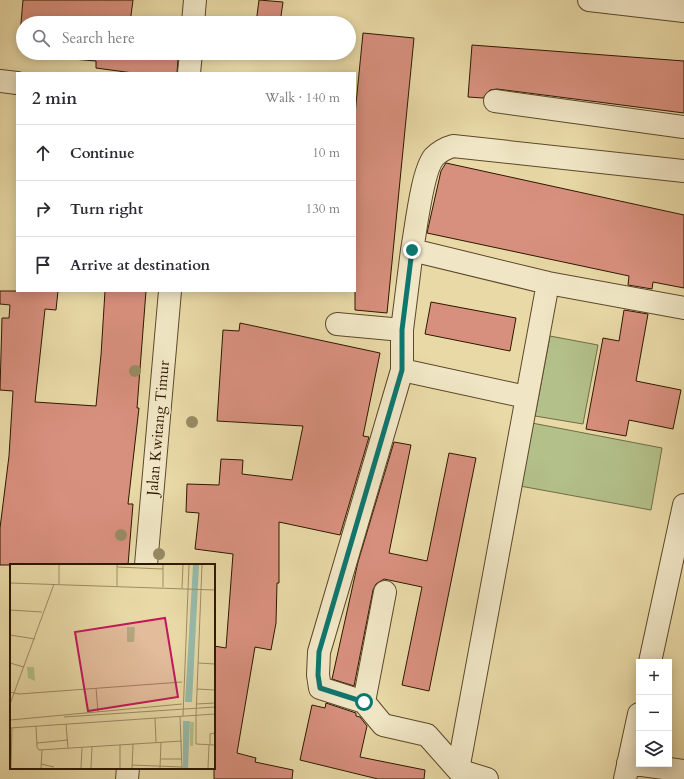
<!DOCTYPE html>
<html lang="en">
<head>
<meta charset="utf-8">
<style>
	:root { --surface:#fff; --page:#f7f7f7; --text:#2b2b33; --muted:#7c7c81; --line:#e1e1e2 }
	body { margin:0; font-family:Cardo,serif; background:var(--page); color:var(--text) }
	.controls { position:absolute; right:12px; bottom:12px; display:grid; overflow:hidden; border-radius:0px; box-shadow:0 2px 10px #0003 }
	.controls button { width:36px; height:36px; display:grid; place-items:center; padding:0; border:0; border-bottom:1px solid var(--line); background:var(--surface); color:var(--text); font:20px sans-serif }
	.stop { position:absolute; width:12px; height:12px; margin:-9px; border:3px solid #0f766e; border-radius:50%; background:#fff }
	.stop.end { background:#0f766e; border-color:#fff; box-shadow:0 1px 4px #0008 }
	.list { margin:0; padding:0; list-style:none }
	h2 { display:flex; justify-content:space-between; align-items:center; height:52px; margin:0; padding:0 16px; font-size:17px }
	h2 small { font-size:13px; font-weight:400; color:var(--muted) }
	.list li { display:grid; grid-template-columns:26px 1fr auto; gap:12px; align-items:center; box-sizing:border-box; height:56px; padding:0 16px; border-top:1px solid var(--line) }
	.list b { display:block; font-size:15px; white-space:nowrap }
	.list em { font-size:13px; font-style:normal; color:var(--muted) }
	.icon { flex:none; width:22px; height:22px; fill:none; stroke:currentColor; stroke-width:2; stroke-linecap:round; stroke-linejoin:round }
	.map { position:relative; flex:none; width:684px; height:779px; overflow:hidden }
	.search { position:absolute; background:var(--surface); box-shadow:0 2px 10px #0003; left:16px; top:16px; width:340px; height:44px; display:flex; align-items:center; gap:10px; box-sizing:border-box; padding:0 14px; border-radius:22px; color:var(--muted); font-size:15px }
	.panel { position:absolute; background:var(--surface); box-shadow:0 2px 10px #0003; left:16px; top:72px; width:340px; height:220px; border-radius:0px }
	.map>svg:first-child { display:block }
	.green { fill:#b3c089; stroke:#706c44 }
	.building { fill:#d8907e; stroke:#2d1800 }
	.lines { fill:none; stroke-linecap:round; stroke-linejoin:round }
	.minor-casing { stroke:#5c482a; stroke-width:24 }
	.minor { stroke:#f0e6c5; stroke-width:22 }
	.tree { fill:#978a61 }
	.route { stroke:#0f766e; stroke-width:5 }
	.labels { text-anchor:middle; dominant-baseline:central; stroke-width:3; stroke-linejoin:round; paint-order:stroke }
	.street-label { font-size:15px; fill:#2d1800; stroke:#f0e6c5 }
	.inset-road { fill:none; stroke:#9d8c64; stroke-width:1 }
	.view { fill:#c2185b; fill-opacity:0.15; stroke:#c2185b; stroke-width:2 }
	.inset-edge { fill:none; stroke:#2d1800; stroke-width:2 }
</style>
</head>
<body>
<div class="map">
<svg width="684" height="779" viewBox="0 0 684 779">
	<rect width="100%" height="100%" fill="#e8d9a6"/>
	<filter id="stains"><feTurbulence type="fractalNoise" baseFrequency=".005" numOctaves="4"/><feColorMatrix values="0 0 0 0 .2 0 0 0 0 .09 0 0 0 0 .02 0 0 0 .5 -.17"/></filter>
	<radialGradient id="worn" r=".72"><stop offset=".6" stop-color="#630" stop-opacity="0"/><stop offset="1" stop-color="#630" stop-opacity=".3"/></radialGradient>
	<path class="green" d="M550 336 598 345 583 424 535 416Z
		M532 423 662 448 651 510 520 486Z"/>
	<path class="building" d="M23 0H133L130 23H23V46H19Z
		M259 0 283 2 280 23H256Z
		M363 33 414 38 387 313 355 310V114Z
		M472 45 684 61V113L497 89 490 90 483 98 468 97Z
		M25 53H160V56L178 59 177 73H133L96 68V61L25 55Z
		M446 163 684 215V288L653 282 652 289 628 285 629 276 427 233 441 171Z
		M0 291H58L56 310 45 309 35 402 96 406 101 355 105 291H146L137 408H139L128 504H133L128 565H0V528L9 456 13 391 0 390 2 318H9L10 305 0 304Z
		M431 302 516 318 510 351 425 334Z
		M624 310 648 314 636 381 681 390 673 429 629 420 626 436 586 429 603 338 619 341Z
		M240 323 380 353 363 436 369 437 340 535 279 522V583H277L276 623 271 650 255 647 237 753 256 758 255 762 293 770 292 779H214V646L226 648 233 554 195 549 199 513 186 512 187 484 219 485 221 459 243 460 242 474 292 480 303 426 217 421 223 330 239 331Z
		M394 442 411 445 389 553 427 561 449 453 476 458 429 691 402 685 422 587 384 579 376 584 373 590 354 686 332 679 358 562Z
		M326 703 356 713V716L360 717 367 726 360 757 425 770 424 779H378L300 760 312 705 325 708Z"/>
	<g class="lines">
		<defs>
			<path id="minor" d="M589 0 684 11
				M193 23 195 0
				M189 73 191 53
				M0 81 17 83
				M495 101 684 127
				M412 250C416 229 422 171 434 157 440 151 446 148 453 146L684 171
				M337 324 402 330
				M402 370 526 397
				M146 565 170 291
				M385 592 364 702 383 725 427 735 458 770 487 779
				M650 662 684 505
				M364 702 320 688 318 675 319 652 402 370V330L412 250 548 283 684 308
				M628 763 684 771
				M458 770 548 283
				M127 779 128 768
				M625 779 639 714"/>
		</defs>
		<use href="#minor" class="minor-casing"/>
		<use href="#minor" class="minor"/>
	</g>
	<g class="tree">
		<circle cx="135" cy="371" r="6"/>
		<circle cx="192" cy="422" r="6"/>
		<circle cx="121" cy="535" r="6"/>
		<circle cx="159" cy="554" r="6"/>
	</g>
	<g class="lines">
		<path class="route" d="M364 702 320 688 318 675 319 652 402 370V330L412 250"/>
	</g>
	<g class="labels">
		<g class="street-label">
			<text transform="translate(158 428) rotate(-85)">Jalan Kwitang Timur</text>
		</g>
	</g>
	<g transform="translate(10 564)">
		<rect width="205" height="205" fill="#e8d9a6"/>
		<path d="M117 63H125L124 78H117ZM17 103H24L25 117 18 114ZM180 158H184L183 182H180Z" fill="#b3c089"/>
		<path d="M183 1H189L182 138H175ZM173 157H180L178 204H173Z" fill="#97baaa"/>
		<path class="inset-road" d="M107 1V22M107 3 153 5M0 19 205 26M49 20V1M153 23V1M172 24 173 1M0 46 32 48M0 71 25 75M0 99 14 103M188 99 205 100M86 124 88 148M187 125 205 126M0 128 9 130 172 118M0 140 44 20M186 140 205 139M173 152 179 1M186 152V180L205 181M186 152 192 1M54 153 205 143M170 153 172 204M145 154 146 178M0 156 172 140M56 160 58 184M26 162 27 183 29 186 172 177M0 164 205 150M27 179 58 176M200 181V170L205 169M151 195H172M31 200 44 203M122 201 172 203M1 204 2 164M31 204 32 186M71 204 72 184M81 204 82 183M110 204V181M122 204 123 180M150 204 151 178M198 204 199 181"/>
		<path class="view" d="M155 54 168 133 78 147 65 68Z"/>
		<rect width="205" height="205" class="inset-edge"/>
	</g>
	<rect width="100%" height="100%" filter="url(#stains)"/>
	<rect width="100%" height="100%" fill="url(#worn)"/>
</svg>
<div class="controls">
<button>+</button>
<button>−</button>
<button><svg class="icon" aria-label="layers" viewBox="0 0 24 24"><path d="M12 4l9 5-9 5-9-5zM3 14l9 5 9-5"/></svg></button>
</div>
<div class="stop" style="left:364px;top:702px"></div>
<div class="stop end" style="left:412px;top:250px"></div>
<div class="search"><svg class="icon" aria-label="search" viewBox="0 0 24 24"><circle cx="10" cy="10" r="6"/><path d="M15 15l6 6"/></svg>Search here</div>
<section class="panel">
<h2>2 min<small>Walk · 140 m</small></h2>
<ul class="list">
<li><svg class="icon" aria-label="ahead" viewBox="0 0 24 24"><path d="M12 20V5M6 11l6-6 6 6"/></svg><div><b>Continue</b></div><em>10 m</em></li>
<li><svg class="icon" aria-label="right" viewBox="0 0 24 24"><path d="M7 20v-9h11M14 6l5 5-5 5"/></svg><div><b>Turn right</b></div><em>130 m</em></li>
<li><svg class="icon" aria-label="arrive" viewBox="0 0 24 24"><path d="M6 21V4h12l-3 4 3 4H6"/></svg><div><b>Arrive at destination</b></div></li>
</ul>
</section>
</div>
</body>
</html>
